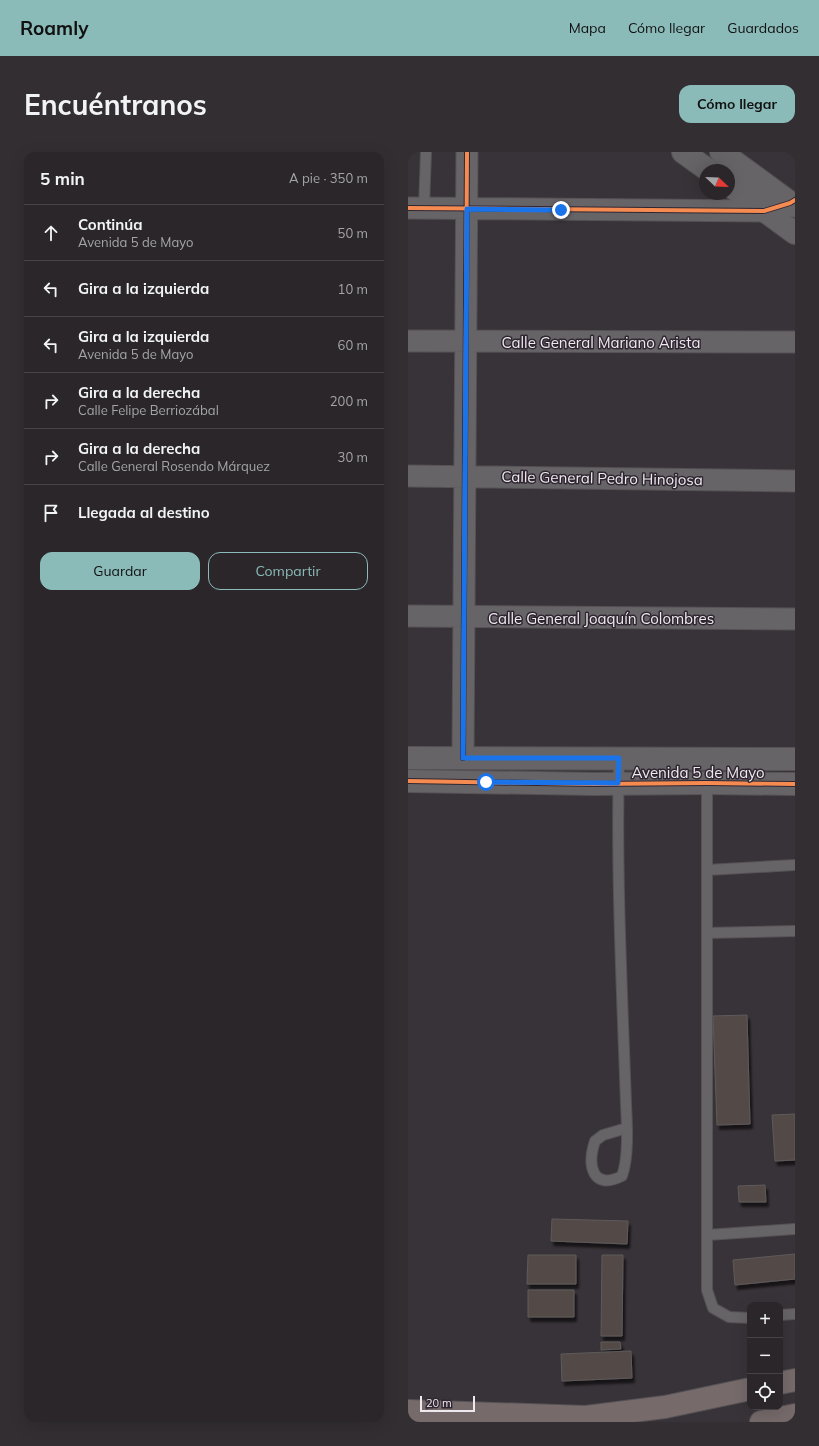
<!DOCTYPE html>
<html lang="es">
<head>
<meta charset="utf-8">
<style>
	:root { --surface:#2a262a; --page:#322e32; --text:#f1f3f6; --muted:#a5a5a8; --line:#464347; --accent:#8bbbb9 }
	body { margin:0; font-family:Mulish,sans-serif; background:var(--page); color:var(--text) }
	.controls { position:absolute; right:12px; bottom:12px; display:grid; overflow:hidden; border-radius:8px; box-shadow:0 4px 16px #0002 }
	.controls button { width:36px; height:36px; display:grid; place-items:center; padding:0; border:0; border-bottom:1px solid var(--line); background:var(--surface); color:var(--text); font:20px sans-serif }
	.compass { position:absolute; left:291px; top:12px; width:36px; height:36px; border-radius:50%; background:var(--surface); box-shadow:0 4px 16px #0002; rotate:113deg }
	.scale { position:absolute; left:12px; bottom:10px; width:55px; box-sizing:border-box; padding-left:4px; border:2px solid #eee9ef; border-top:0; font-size:11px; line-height:14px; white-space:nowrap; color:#eee9ef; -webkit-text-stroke:3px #2f2631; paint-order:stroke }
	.stop { position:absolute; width:12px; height:12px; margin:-9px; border:3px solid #1a73e8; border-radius:50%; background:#fff }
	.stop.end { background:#1a73e8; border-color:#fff; box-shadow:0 1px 4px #0008 }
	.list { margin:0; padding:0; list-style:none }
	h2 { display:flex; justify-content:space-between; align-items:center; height:52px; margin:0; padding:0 16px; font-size:17px }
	h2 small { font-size:13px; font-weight:400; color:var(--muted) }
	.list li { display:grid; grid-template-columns:26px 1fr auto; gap:12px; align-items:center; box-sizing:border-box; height:56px; padding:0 16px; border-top:1px solid var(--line) }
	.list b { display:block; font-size:15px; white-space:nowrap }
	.list p { margin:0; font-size:13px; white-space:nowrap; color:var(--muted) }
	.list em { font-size:13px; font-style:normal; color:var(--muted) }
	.actions { display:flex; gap:8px; padding:12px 16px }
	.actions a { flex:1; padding:9px 0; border:1px solid var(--accent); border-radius:12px; text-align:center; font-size:14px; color:var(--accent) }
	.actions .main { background:var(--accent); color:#111 }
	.icon { flex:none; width:22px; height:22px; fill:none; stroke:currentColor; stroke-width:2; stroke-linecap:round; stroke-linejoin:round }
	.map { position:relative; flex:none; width:387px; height:1270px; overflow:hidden; border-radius:12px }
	header { display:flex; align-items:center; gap:24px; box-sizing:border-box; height:56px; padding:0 20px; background:var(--accent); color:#111 }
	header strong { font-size:19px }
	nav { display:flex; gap:22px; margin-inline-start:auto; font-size:14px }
	.intro { display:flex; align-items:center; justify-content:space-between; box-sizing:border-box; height:96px; padding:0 24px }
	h1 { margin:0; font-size:28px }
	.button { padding:10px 18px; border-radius:12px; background:var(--accent); color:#111; font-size:14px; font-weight:700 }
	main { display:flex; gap:24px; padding:0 24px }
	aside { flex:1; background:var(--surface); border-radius:12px; box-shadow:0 4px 16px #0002 }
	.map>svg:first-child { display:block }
	.building { fill:#534a47; stroke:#5f5a5b; filter:url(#shadow) }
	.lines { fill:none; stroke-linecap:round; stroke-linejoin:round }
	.service-casing { stroke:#555155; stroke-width:12 }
	.minor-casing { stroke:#555155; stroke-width:23 }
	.tertiary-casing { stroke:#555155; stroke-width:24 }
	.secondary-casing { stroke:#555155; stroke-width:24 }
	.primary-casing { stroke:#555155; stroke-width:24 }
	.service { stroke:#676468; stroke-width:10 }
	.minor { stroke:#676468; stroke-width:21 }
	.tertiary { stroke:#676468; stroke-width:22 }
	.secondary { stroke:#676468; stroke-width:22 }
	.primary { stroke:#766a6b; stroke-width:22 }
	.cycleway-casing { stroke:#2f2631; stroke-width:6 }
	.cycleway { stroke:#f68b52; stroke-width:4 }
	.route { stroke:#1a73e8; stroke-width:5 }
	.labels { text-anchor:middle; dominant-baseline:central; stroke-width:3; stroke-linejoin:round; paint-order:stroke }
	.street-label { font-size:15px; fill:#eee9ef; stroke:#2f2631 }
</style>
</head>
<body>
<header>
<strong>Roamly</strong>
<nav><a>Mapa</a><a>Cómo llegar</a><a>Guardados</a></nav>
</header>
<div class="intro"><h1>Encuéntranos</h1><a class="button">Cómo llegar</a></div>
<main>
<aside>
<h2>5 min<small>A pie · 350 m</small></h2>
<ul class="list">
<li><svg class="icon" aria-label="ahead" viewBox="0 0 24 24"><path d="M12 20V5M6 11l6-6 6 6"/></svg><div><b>Continúa</b><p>Avenida 5 de Mayo</p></div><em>50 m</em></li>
<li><svg class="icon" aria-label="left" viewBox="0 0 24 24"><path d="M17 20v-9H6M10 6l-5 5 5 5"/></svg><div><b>Gira a la izquierda</b></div><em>10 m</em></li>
<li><svg class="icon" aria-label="left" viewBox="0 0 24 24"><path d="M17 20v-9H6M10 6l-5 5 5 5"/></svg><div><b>Gira a la izquierda</b><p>Avenida 5 de Mayo</p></div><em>60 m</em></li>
<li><svg class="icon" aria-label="right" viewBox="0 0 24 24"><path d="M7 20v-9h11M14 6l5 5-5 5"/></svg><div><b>Gira a la derecha</b><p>Calle Felipe Berriozábal</p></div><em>200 m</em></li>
<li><svg class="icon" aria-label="right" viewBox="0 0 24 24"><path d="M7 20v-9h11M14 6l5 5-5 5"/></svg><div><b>Gira a la derecha</b><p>Calle General Rosendo Márquez</p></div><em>30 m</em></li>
<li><svg class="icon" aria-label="arrive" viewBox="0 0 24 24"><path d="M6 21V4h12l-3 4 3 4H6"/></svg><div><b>Llegada al destino</b></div></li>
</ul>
<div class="actions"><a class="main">Guardar</a><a>Compartir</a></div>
</aside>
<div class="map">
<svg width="387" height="1270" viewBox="0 0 387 1270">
	<defs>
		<filter id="shadow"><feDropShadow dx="2.5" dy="4.5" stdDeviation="1" flood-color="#0009"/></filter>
	</defs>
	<rect width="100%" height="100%" fill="#383338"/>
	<path class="building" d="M339 863 342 972 309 973 305 864Z
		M387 962V1008L367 1009 364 963Z
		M357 1033 358 1050H331L330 1034Z
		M144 1067 220 1069 219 1092 143 1089Z
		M387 1102V1127L327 1133 325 1108Z
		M120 1103H168V1132H119Z
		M194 1103H215L214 1184H193Z
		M120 1138H166V1165H120Z
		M193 1190H212L213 1197 193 1198Z
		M223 1199 224 1226 154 1229 153 1202Z"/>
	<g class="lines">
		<defs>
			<path id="service" d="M16 56 18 0
				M211 606C208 721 214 837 218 952 219 972 221 1005 214 1024 184 1039 179 1013 187 989L195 983 219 976
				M299 631V1138L305 1156 321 1165 342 1166
				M299 718 387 713
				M299 781 387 779
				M299 1083 387 1077
				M372 1163 387 1162"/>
			<path id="minor" d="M0 56 356 59 365 56
				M0 189 387 190
				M0 324 387 329
				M0 464 387 467
				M55 606 59 0"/>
			<path id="tertiary" d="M0 606 387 607
				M0 629 186 632 299 631 387 632"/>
			<path id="secondary" d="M275 0 300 18
				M313 0 387 54
				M321 33 387 81"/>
			<path id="primary" d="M372 1231 387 1228
				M0 1259 178 1265 257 1255 342 1237
				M353 1270 387 1263"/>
		</defs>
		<use href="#service" class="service-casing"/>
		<use href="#minor" class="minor-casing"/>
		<use href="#tertiary" class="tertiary-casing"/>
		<use href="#secondary" class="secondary-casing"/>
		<use href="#primary" class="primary-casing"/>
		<use href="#service" class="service"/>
		<use href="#minor" class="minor"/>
		<use href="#tertiary" class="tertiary"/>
		<use href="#secondary" class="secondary"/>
		<use href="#primary" class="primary"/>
		<defs>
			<path id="cycleway" d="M0 56 356 59 382 51 387 48
				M55 606 59 0
				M0 629 186 632 299 631 387 632"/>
		</defs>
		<use href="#cycleway" class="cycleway-casing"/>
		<use href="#cycleway" class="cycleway"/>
	</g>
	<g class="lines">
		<path class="route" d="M78 630 210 631 211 606H55L59 57 153 58"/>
	</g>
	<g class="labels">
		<g class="street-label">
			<text x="193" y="190">Calle General Mariano Arista</text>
			<text transform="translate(194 326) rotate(1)">Calle General Pedro Hinojosa</text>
			<text x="193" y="466">Calle General Joaquín Colombres</text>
			<text x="290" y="620">Avenida 5 de Mayo</text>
		</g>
	</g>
</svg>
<div class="controls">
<button>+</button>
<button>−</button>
<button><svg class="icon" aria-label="locate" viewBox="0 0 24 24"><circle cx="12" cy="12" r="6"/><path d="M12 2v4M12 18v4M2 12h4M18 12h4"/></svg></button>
</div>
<svg class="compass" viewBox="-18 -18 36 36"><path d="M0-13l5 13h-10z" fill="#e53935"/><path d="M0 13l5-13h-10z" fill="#a5a5a8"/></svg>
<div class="scale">20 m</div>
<div class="stop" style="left:78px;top:630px"></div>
<div class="stop end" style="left:153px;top:58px"></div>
</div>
</main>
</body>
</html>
